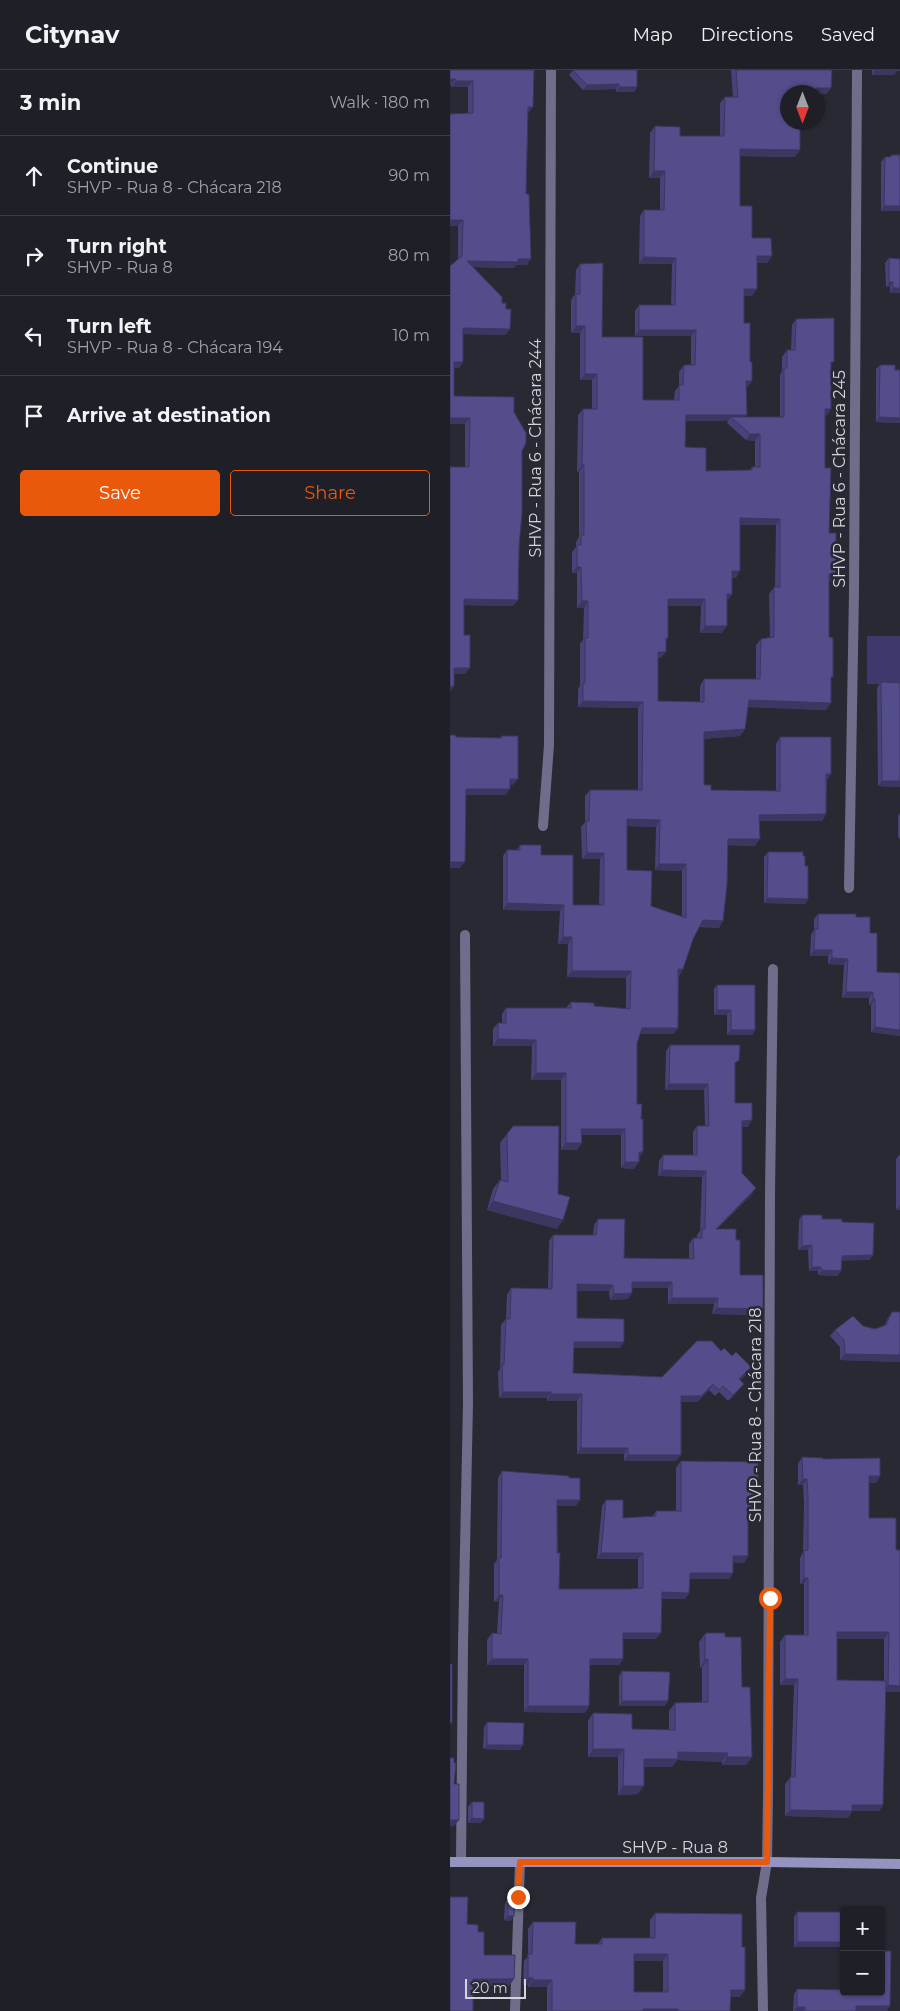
<!DOCTYPE html>
<html lang="en">
<head>
<meta charset="utf-8">
<style>
	:root { --surface:#1f1f27; --page:#27272f; --text:#f1f3f6; --muted:#a1a2a7; --line:#3c3d44; --accent:#ea580c }
	body { margin:0; font-family:Montserrat,sans-serif; background:var(--page); color:var(--text) }
	.controls { position:absolute; right:15px; bottom:15px; display:grid; overflow:hidden; border-radius:5px; box-shadow:0 1px 4px #0004 }
	.controls button { width:45px; height:45px; display:grid; place-items:center; padding:0; border:0; border-bottom:1px solid var(--line); background:var(--surface); color:var(--text); font:25px sans-serif }
	.compass { position:absolute; left:330px; top:15px; width:45px; height:45px; border-radius:50%; background:var(--surface); box-shadow:0 1px 4px #0004; rotate:180deg }
	.scale { position:absolute; left:15px; bottom:12px; width:61px; box-sizing:border-box; padding-left:5px; border:2px solid #d4d4db; border-top:0; font-size:14px; line-height:18px; white-space:nowrap; color:#d4d4db; -webkit-text-stroke:4px #292934; paint-order:stroke }
	.stop { position:absolute; width:15px; height:15px; margin:-11px; border:4px solid #ea580c; border-radius:50%; background:#fff }
	.stop.end { background:#ea580c; border-color:#fff; box-shadow:0 1px 5px #0008 }
	.list { margin:0; padding:0; list-style:none }
	h2 { display:flex; justify-content:space-between; align-items:center; height:65px; margin:0; padding:0 20px; font-size:21px }
	h2 small { font-size:16px; font-weight:400; color:var(--muted) }
	.list li { display:grid; grid-template-columns:32px 1fr auto; gap:15px; align-items:center; box-sizing:border-box; height:80px; padding:0 20px; border-top:1px solid var(--line) }
	.list b { display:block; font-size:19px; white-space:nowrap }
	.list p { margin:0; font-size:16px; white-space:nowrap; color:var(--muted) }
	.list em { font-size:16px; font-style:normal; color:var(--muted) }
	.actions { display:flex; gap:10px; padding:15px 20px }
	.actions a { flex:1; padding:11px 0; border:1px solid var(--accent); border-radius:5px; text-align:center; font-size:18px; color:var(--accent) }
	.actions .main { background:var(--accent); color:#fff }
	.icon { flex:none; width:28px; height:28px; fill:none; stroke:currentColor; stroke-width:2; stroke-linecap:round; stroke-linejoin:round }
	.map { position:relative; flex:none; width:450px; height:1941px; overflow:hidden }
	header { display:flex; align-items:center; gap:30px; box-sizing:border-box; height:70px; padding:0 25px; background:var(--surface); border-bottom:1px solid var(--line) }
	header strong { font-size:24px }
	nav { display:flex; gap:28px; margin-inline-start:auto; font-size:18px }
	main { display:flex }
	aside { flex:1; background:var(--surface) }
	.map>svg:first-child { display:block }
	.green { fill:#3e396c }
	.lines { fill:none; stroke-linecap:round; stroke-linejoin:round }
	.street { stroke:#6e6e8a; stroke-width:10 }
	.secondary { stroke:#9594c1; stroke-width:10 }
	.wall { fill:#474378; fill-rule:evenodd }
	.shaded-wall { fill:#3a3761 }
	.building { fill:#534e8b; stroke:#3a3761; fill-rule:evenodd }
	.route { stroke:#ea580c; stroke-width:6 }
	.labels { text-anchor:middle; dominant-baseline:central; stroke-width:5; stroke-linejoin:round; paint-order:stroke }
	.street-label { font-size:16px; fill:#d4d4db; stroke:#292934 }
</style>
</head>
<body>
<header>
<strong>Citynav</strong>
<nav><a>Map</a><a>Directions</a><a>Saved</a></nav>
</header>
<main>
<aside>
<h2>3 min<small>Walk · 180 m</small></h2>
<ul class="list">
<li><svg class="icon" aria-label="ahead" viewBox="0 0 24 24"><path d="M12 20V5M6 11l6-6 6 6"/></svg><div><b>Continue</b><p>SHVP - Rua 8 - Chácara 218</p></div><em>90 m</em></li>
<li><svg class="icon" aria-label="right" viewBox="0 0 24 24"><path d="M7 20v-9h11M14 6l5 5-5 5"/></svg><div><b>Turn right</b><p>SHVP - Rua 8</p></div><em>80 m</em></li>
<li><svg class="icon" aria-label="left" viewBox="0 0 24 24"><path d="M17 20v-9H6M10 6l-5 5 5 5"/></svg><div><b>Turn left</b><p>SHVP - Rua 8 - Chácara 194</p></div><em>10 m</em></li>
<li><svg class="icon" aria-label="arrive" viewBox="0 0 24 24"><path d="M6 21V4h12l-3 4 3 4H6"/></svg><div><b>Arrive at destination</b></div></li>
</ul>
<div class="actions"><a class="main">Save</a><a>Share</a></div>
</aside>
<div class="map">
<svg width="450" height="1941" viewBox="0 0 450 1941">
	<rect width="100%" height="100%" fill="#292934"/>
	<path class="green" d="M417 566H450V614H417Z"/>
	<g class="lines">
		<path class="street" d="M93 756 99 675 101 0
			M399 818 404 521 407 0
			M11 1792 13 1574 18 1333 15 865
			M65 1941 70 1792
			M313 1941 311 1828 317 1792 318 1727 320 1124 323 899"/>
		<path class="secondary" d="M0 1792H317L450 1794"/>
	</g>
	<path class="wall" d="M0 0 83 37 78 43 76 124 77 195H66L64 198 23 197 56 239 60 259 55 265 13 264V292L9 298H4V326L64 342 72 381 68 530 63 536 14 535V565L15 604H4V616L0 621V397H15V354H0L8 189V156L18 43V17H1V15H0Z
		M123 0 187 17 184 22H166V19L133 20 119 5Z
		M281 0H382L381 18 376 24 338 22 345 87 290 86V136L302 168 322 186 317 193H307L302 226H294V253L297 318H296L297 345 295 347H330V305L332 301V287L337 280H341L342 255 346 249 381 297V339L376 346H375V398L379 463 386 504 382 511H379V567L381 611 376 640 298 637 295 659 290 666 254 669V715L261 720 326 721V674L330 667 381 704 377 710 376 744 372 751H309L305 776 278 775 273 851 269 858 249 857 243 869 233 899 229 906 228 958 223 964H190L187 973V1034L191 1049 193 1082 189 1088 184 1099 171 1098V1065H131L127 1080H111V1010H81L82 976H43V959L48 953H52V944L56 938H116L121 932 144 936 176 939V908L117 907 118 874H108L110 841 53 840V786L57 780H67L70 775 91 785 123 835H149L150 789H132L131 757 135 752V726L140 720H188V638L128 637V619L130 616V574L133 570 134 538H127V503H122V482L126 477V472L129 467V402H127L128 345 133 339H142V310H130V263H121V230L125 224 126 200 130 194 152 267 193 330H224L225 321 229 316V302L234 295H241V266H185V241L189 235H221L222 194H189L190 146 194 140H210V108H199L200 63 205 56 230 66H270V33L275 27H283ZM236 351H278L277 353 296 370 305 371V397H302L300 400 256 401 235 377ZM290 455H326L325 517H324L319 524 320 567 311 569 306 575V609H254L250 616V632L208 631V588H211L216 571 218 568V536H251L250 563H272L277 531 282 524V508H286ZM177 756 206 757 205 800 232 801V847L201 836 177 800Z
		M422 0H450V1H447L444 5H422Z
		M441 85 450 141H431V92L435 87H440Z
		M439 188 450 189V223H440V217H436L435 193Z
		M430 295 445 300 450 353 426 352V299Z
		M431 612 450 613V717L428 716 427 618Z
		M450 743V769L448 767V746Z
		M318 782 353 786 355 796 358 829 355 834 314 833V787Z
		M368 844 406 847 420 863 427 902 450 966 421 962V935H419V928H392L394 895 378 894V886H360L361 865 364 860V849Z
		M267 915 305 960 302 965H277V945H264V919Z
		M220 975 285 996V1033L298 1057H292V1103L302 1124 267 1159 286 1170 290 1205 308 1245 262 1244 264 1234H218V1218H182L178 1229 160 1230 159 1221H127V1248L170 1278H124L123 1303 212 1307 271 1281 301 1297 297 1304 290 1310 289 1320 278 1331 269 1322 265 1326 259 1320 247 1332H231L226 1391H174V1384H127V1331H97V1328H49L48 1302 50 1299 51 1255 56 1249 57 1225 61 1218 98 1219 99 1171 103 1165H143L144 1155 148 1149 174 1188 239 1189V1174L243 1168H247V1165L250 1161 252 1107 208 1106 209 1091 213 1085H243V1062L247 1056H255L254 1020H215L216 981Z
		M57 1064 107 1159 37 1140 43 1119 50 1110H51L50 1073Z
		M450 1084V1140H446V1089Z
		M352 1145 392 1152 420 1190H392L388 1206 368 1205V1201H359L358 1180H348L349 1150Z
		M442 1242H450V1292L390 1290V1277L380 1266 385 1260 413 1256 425 1259 434 1256 438 1248Z
		M352 1387 373 1389 430 1406 426 1413H419V1448L446 1480H450V1622H435L433 1735 429 1741H402L398 1748 335 1746V1714L341 1707 344 1615H330V1572L335 1565H354V1514H350V1488L353 1482 354 1433 353 1415H348V1394ZM387 1569H434V1611L387 1610Z
		M231 1391 308 1435 303 1441H298V1486L294 1493 283 1492V1503L279 1509H239V1523L235 1529H211L206 1569H173V1589L169 1595H140L139 1636 135 1643 74 1642V1595H37V1570L42 1563 47 1564 49 1531 44 1532V1494L47 1490 48 1408 52 1401 119 1408 126 1436H107L109 1519H188V1489H147L152 1436 156 1430 173 1448 202 1447 206 1441H226V1398Z
		M255 1564 275 1567 292 1617 302 1687 296 1695H272V1692L227 1690 222 1697H194L188 1724 168 1725V1687H138V1651L143 1643 182 1659 219 1660V1641L225 1633H252V1597L250 1598 249 1572Z
		M172 1601 215 1636H169V1606Z
		M37 1652 73 1675 70 1680 33 1679 34 1657Z
		M22 1732 34 1749 30 1753H18V1737Z
		M58 1828 61 1851 54 1850 55 1833Z
		M347 1842 394 1877H344V1847Z
		M205 1843 290 1927H280V1941H97V1917H78V1915H73L74 1891 78 1886V1859L83 1852 125 1874H148L152 1868H200V1850ZM184 1891H213V1922H184Z
		M394 1883V1922L440 1936 437 1941H343L344 1924 347 1919 391 1920 392 1886Z"/>
	<path class="shaded-wall" d="M425 0H450V1H447L444 5H422Z
		M0 9H6L1 15H0Z
		M6 11H23L18 17H1Z
		M169 14 166 19 133 20 137 15Z
		M169 17H187L184 22H166Z
		M366 18H381L376 24H368V22H362Z
		M78 37H83L78 43H74Z
		M290 79 350 80 345 87 285 86Z
		M204 101H215L210 108H199Z
		M434 136H450V141H431Z
		M0 150H13L8 156H0Z
		M307 186H322L317 193H302Z
		M194 187 226 188 222 194H189Z
		M68 189H81L77 195H66L64 198 12 197 17 191Z
		M439 212H443L440 217H436Z
		M443 218H450V223H440Z
		M294 219H307L302 226H289Z
		M126 256H135L130 263H121Z
		M13 258 60 259 55 265 9 264Z
		M189 260H246L241 266H185Z
		M4 292H13L9 298H0Z
		M135 304H147L142 310H130Z
		M296 311H302L297 318H292Z
		M375 339H381L376 346H370Z
		M236 345H297L292 351 281 347 278 351H231Z
		M429 347 450 348V353L426 352Z
		M0 348H20L15 354H0Z
		M300 364H310L305 371 296 370Z
		M132 395H134L129 402H127Z
		M290 448 330 449 326 455H286Z
		M127 497H131L127 503H122Z
		M282 501H290L286 508H277Z
		M379 504H386L382 511H374Z
		M277 524H282L277 531H272Z
		M14 529 68 530 63 536 9 535Z
		M218 529H255L251 536H214Z
		M132 531H138L134 538H127Z
		M255 556H277L272 563H250Z
		M208 582H216L211 588H203Z
		M4 598H20L15 604H0Z
		M0 616H4L0 621Z
		M299 630 381 633 376 640 295 637Z
		M133 631 193 632 188 638 128 637Z
		M295 659 290 666 250 669 254 662Z
		M376 704H381L377 710Z
		M60 709H68L63 715H56Z
		M432 711H450V717L428 716Z
		M16 719H60L56 725H12Z
		M376 744 372 751H304L309 745Z
		M177 749 210 750 206 757 173 756Z
		M278 769H310L305 776 273 775Z
		M137 783H154L150 789H132Z
		M0 792H15L10 798H0Z
		M209 794H236L232 801 205 800Z
		M317 828 358 829 355 834 314 833Z
		M57 833 114 835 110 841 53 840Z
		M253 850 273 851 269 858 248 856Z
		M113 867H122L118 874H108Z
		M364 880H382L378 886H360Z
		M382 888 398 889 394 895 378 894Z
		M228 899H233L229 906Z
		M122 901H181L176 908 117 907Z
		M396 922H423L419 928H392Z
		M423 929H425L421 935H419Z
		M267 940H281L277 945H264Z
		M425 957 450 960V966L421 962Z
		M192 958H228L223 964H188Z
		M281 960H305L302 965H277Z
		M48 969 86 970 82 976H43Z
		M86 1003H116L111 1010H81Z
		M219 1014H258L254 1020H215Z
		M302 1050 298 1057H288L292 1051Z
		M131 1059H175L171 1065H127Z
		M116 1073H132L127 1080H111Z
		M189 1082H193L188 1089Z
		M175 1092H189L184 1099 171 1098Z
		M212 1100 256 1101 252 1107 208 1106Z
		M306 1118 302 1124 261 1165 266 1159Z
		M43 1131 113 1150 107 1159 37 1140Z
		M450 1135V1140H446Z
		M362 1175 358 1180H348L352 1176Z
		M423 1185 420 1190 388 1191 392 1186Z
		M362 1197H371L368 1201H359Z
		M372 1200 391 1201 388 1206 368 1205Z
		M182 1212H222L218 1218H177Z
		M127 1214 163 1215 159 1221H123Z
		M182 1223 178 1229 160 1230 164 1224Z
		M222 1228H268L264 1234H218Z
		M267 1238 313 1239 308 1245 262 1244Z
		M124 1272H174L170 1278H119Z
		M395 1284 450 1285V1292L390 1290Z
		M301 1297 297 1304 284 1315 289 1309Z
		M263 1314 259 1320 247 1332H226L231 1326Z
		M294 1314 289 1320 278 1331 283 1325Z
		M53 1322H101L97 1328H49Z
		M101 1324H132L127 1331H97Z
		M131 1378H178L174 1384H127Z
		M178 1385H231L226 1391H174Z
		M419 1406H430L426 1413H414Z
		M353 1409H357L353 1415H348Z
		M107 1430H130L126 1436H102Z
		M298 1435H308L303 1441H294Z
		M151 1483H193L188 1489H147Z
		M283 1486H298L294 1493 279 1492Z
		M240 1503H283L279 1509H235Z
		M354 1508H358L354 1514H350Z
		M212 1522 239 1523 235 1529H207Z
		M49 1525H53L49 1531 44 1532Z
		M387 1562H439L434 1569H382Z
		M173 1563H211L206 1569H169Z
		M42 1589H78L74 1595H37Z
		M140 1589H173L169 1595H136Z
		M258 1589 252 1597 250 1598 255 1590Z
		M335 1609H348L344 1615H330Z
		M438 1615 450 1616V1622H434Z
		M172 1631H218L215 1636H169Z
		M78 1636H139L135 1643 74 1642Z
		M37 1675H73L70 1680 33 1679Z
		M143 1679H174L168 1687H138Z
		M228 1682 278 1683 272 1692 227 1690 222 1697H188L194 1689Z
		M277 1687H302L296 1695H272Z
		M173 1716H194L188 1724 168 1725Z
		M402 1735H433L429 1741H402L398 1748 335 1746 340 1740Z
		M22 1748 34 1749 30 1753H18Z
		M0 1750H9L4 1756H0Z
		M58 1846H64L61 1851 54 1850Z
		M347 1872H394V1877H344Z
		M184 1884H218L213 1891H179Z
		M78 1908H83L78 1915H73Z
		M23 1909H64L59 1916H19Z
		M83 1910H102L97 1917H78Z
		M281 1920H295L290 1927H276Z
		M406 1936H440L437 1941H403Z
		M347 1937H355L353 1941H344Z
		M193 1939H228L227 1941H192Z"/>
	<path class="building" d="M0 0H84L83 37H78L76 124H79L81 189H68V192L17 191 52 227V233H56V239H61L60 259 13 258V292H4V326L64 327V342L76 363V373L72 381V444L69 476 68 530 14 529V565H20V598H4V616H0V397H19L20 348H0V196L12 186 13 150H0V44L23 43V11H6V9H0Z
		M123 0H187V17H169V14L137 15Z
		M286 0H382L381 18H366V22H338V52H350V80L290 79V136H302V168H321L322 186H307V219H294V253H300V292H302V311H296L297 345H236L235 377 256 378V401L302 400V397H310V364H300L281 347H334V298H337V280H345L346 249 384 248V292H381V339H375V398H381L379 463H386V504H379V567L383 568V607H381V633L299 630 295 659 254 662V715H261V720L330 721V667H381V704H376V744L309 745 310 769H278L277 815 273 851 253 850 243 869 233 899H228V958H192L187 973V1034H192L191 1049H193V1082H189V1092H175V1059H131L132 1073H116V1003H86V970L48 969V953H56V938H121V932L144 933V936L180 939 181 901H122V867H113L114 835 57 833V780H70V775H91V785H123V835H154V783H137L136 751H139L140 720H192L193 632 133 631V613H135V568H138V531H132L131 497H127V475H131V465H134V395H132L133 339H147V304H135V256H126V224H130V194L153 193 152 267H193V330H229V315H233L234 295H245L246 260H189V235H225L226 188 194 187V140H214L215 101H204L205 56 230 57V66H274L275 27H288ZM290 448 330 449V517H324V567L311 569 310 609H254V632L208 631V582H216V568H218V529H255V556H277V524H282V501H290ZM177 749 210 750 209 794H236V848L201 836 202 801 177 800Z
		M441 85H450V136H434L435 87H441Z
		M439 188 450 189V218H443V212H439Z
		M430 295H445V300H450V348L429 347Z
		M431 612 450 613V711H432Z
		M0 665H5L6 667 51 668V666H68V709H60V719H16L15 792H0Z
		M318 782H353V786H355V796H358V829L317 828Z
		M368 844H406V847H420V863H427V902L450 903V960L425 957V929H423V922H396L398 889 382 888V880H364L365 859H368Z
		M267 915H305V960H281V940H267Z
		M220 975H290L289 990 285 993V1033H302V1050L292 1051V1103L306 1118 266 1159H286V1170H290V1205H313V1239L267 1238 268 1228H222V1212H182V1223L164 1224 163 1215 127 1214V1248L174 1249V1272H124L123 1303 212 1307 247 1271H262L271 1281 274 1278 282 1286 286 1282 301 1297 289 1309 294 1314 283 1325 273 1316 269 1320 263 1314 251 1326H231V1385H178V1378H131L132 1324H101V1322H53L52 1295H54L56 1249H60L61 1218 102 1219 103 1165H146L148 1149H175L174 1188 244 1189 243 1168H252V1159H255L256 1101 212 1100 213 1085H247V1056H259L258 1014H219Z
		M63 1056H109L108 1124 120 1127 113 1150 43 1131 50 1110 58 1112 57 1064Z
		M352 1145H372V1149H392V1152L424 1153 423 1185 392 1186 391 1201 372 1200 371 1197H362V1175L352 1176Z
		M442 1242H450V1285L395 1284 394 1270 385 1260 403 1246 413 1256 425 1259 436 1255Z
		M352 1387 373 1388V1389L430 1388V1406H419V1448H446V1480H450V1616L438 1615 439 1562H387V1610L436 1611 433 1735H402V1741L340 1740V1707H345L348 1609H335V1565H358V1508H354V1481L358 1480V1426L357 1409H353Z
		M231 1391 308 1392V1435H298V1486H283V1503H240L239 1523 212 1522 211 1563H173V1589H140L139 1636H78V1589H42V1563L51 1564 53 1525H49V1488H51L52 1401 119 1406V1408H130V1430H107V1483H110L109 1519H179L193 1518V1483H151L156 1430H173V1448L206 1446V1441H231Z
		M257 1563H275V1567H291L292 1617H300L302 1687H277L278 1683 228 1682V1689H194V1716H173L174 1679H143V1643L182 1644V1659L225 1660V1633L258 1632V1589L255 1590V1564Z
		M0 1594H2V1653H0Z
		M172 1601 220 1602 218 1631H172Z
		M37 1652 74 1653 73 1675H37Z
		M0 1688H4V1693H6L4 1714H9V1750H0Z
		M22 1732H34V1749L22 1748Z
		M0 1827H18L17 1854 28 1855V1862H34V1885H65L64 1909H23V1941H0Z
		M58 1828H65L64 1846H58Z
		M347 1842H394V1872H347Z
		M205 1843 292 1844V1877H295V1920H281L280 1941H228V1939H193V1941H102V1910H83V1908H78V1884H82L83 1852H126L125 1874H152V1868H205ZM184 1884H218V1922H184Z
		M431 1881H441L440 1936H406V1941H355V1937H347V1919L394 1920V1922H431Z"/>
	<g class="lines">
		<path class="route" d="M68 1827 70 1792H317L320 1528"/>
	</g>
	<g class="labels">
		<g class="street-label">
			<text transform="translate(85 378) rotate(-90)">SHVP - Rua 6 - Chácara 244</text>
			<text transform="translate(389 409) rotate(-90)">SHVP - Rua 6 - Chácara 245</text>
			<text transform="translate(305 1345) rotate(-90)">SHVP - Rua 8 - Chácara 218</text>
			<text x="225" y="1777">SHVP - Rua 8</text>
		</g>
	</g>
</svg>
<div class="controls">
<button>+</button>
<button>−</button>
</div>
<svg class="compass" viewBox="-18 -18 36 36"><path d="M0-13l5 13h-10z" fill="#e53935"/><path d="M0 13l5-13h-10z" fill="#a1a2a7"/></svg>
<div class="scale">20 m</div>
<div class="stop" style="left:320px;top:1528px"></div>
<div class="stop end" style="left:68px;top:1827px"></div>
</div>
</main>
</body>
</html>
